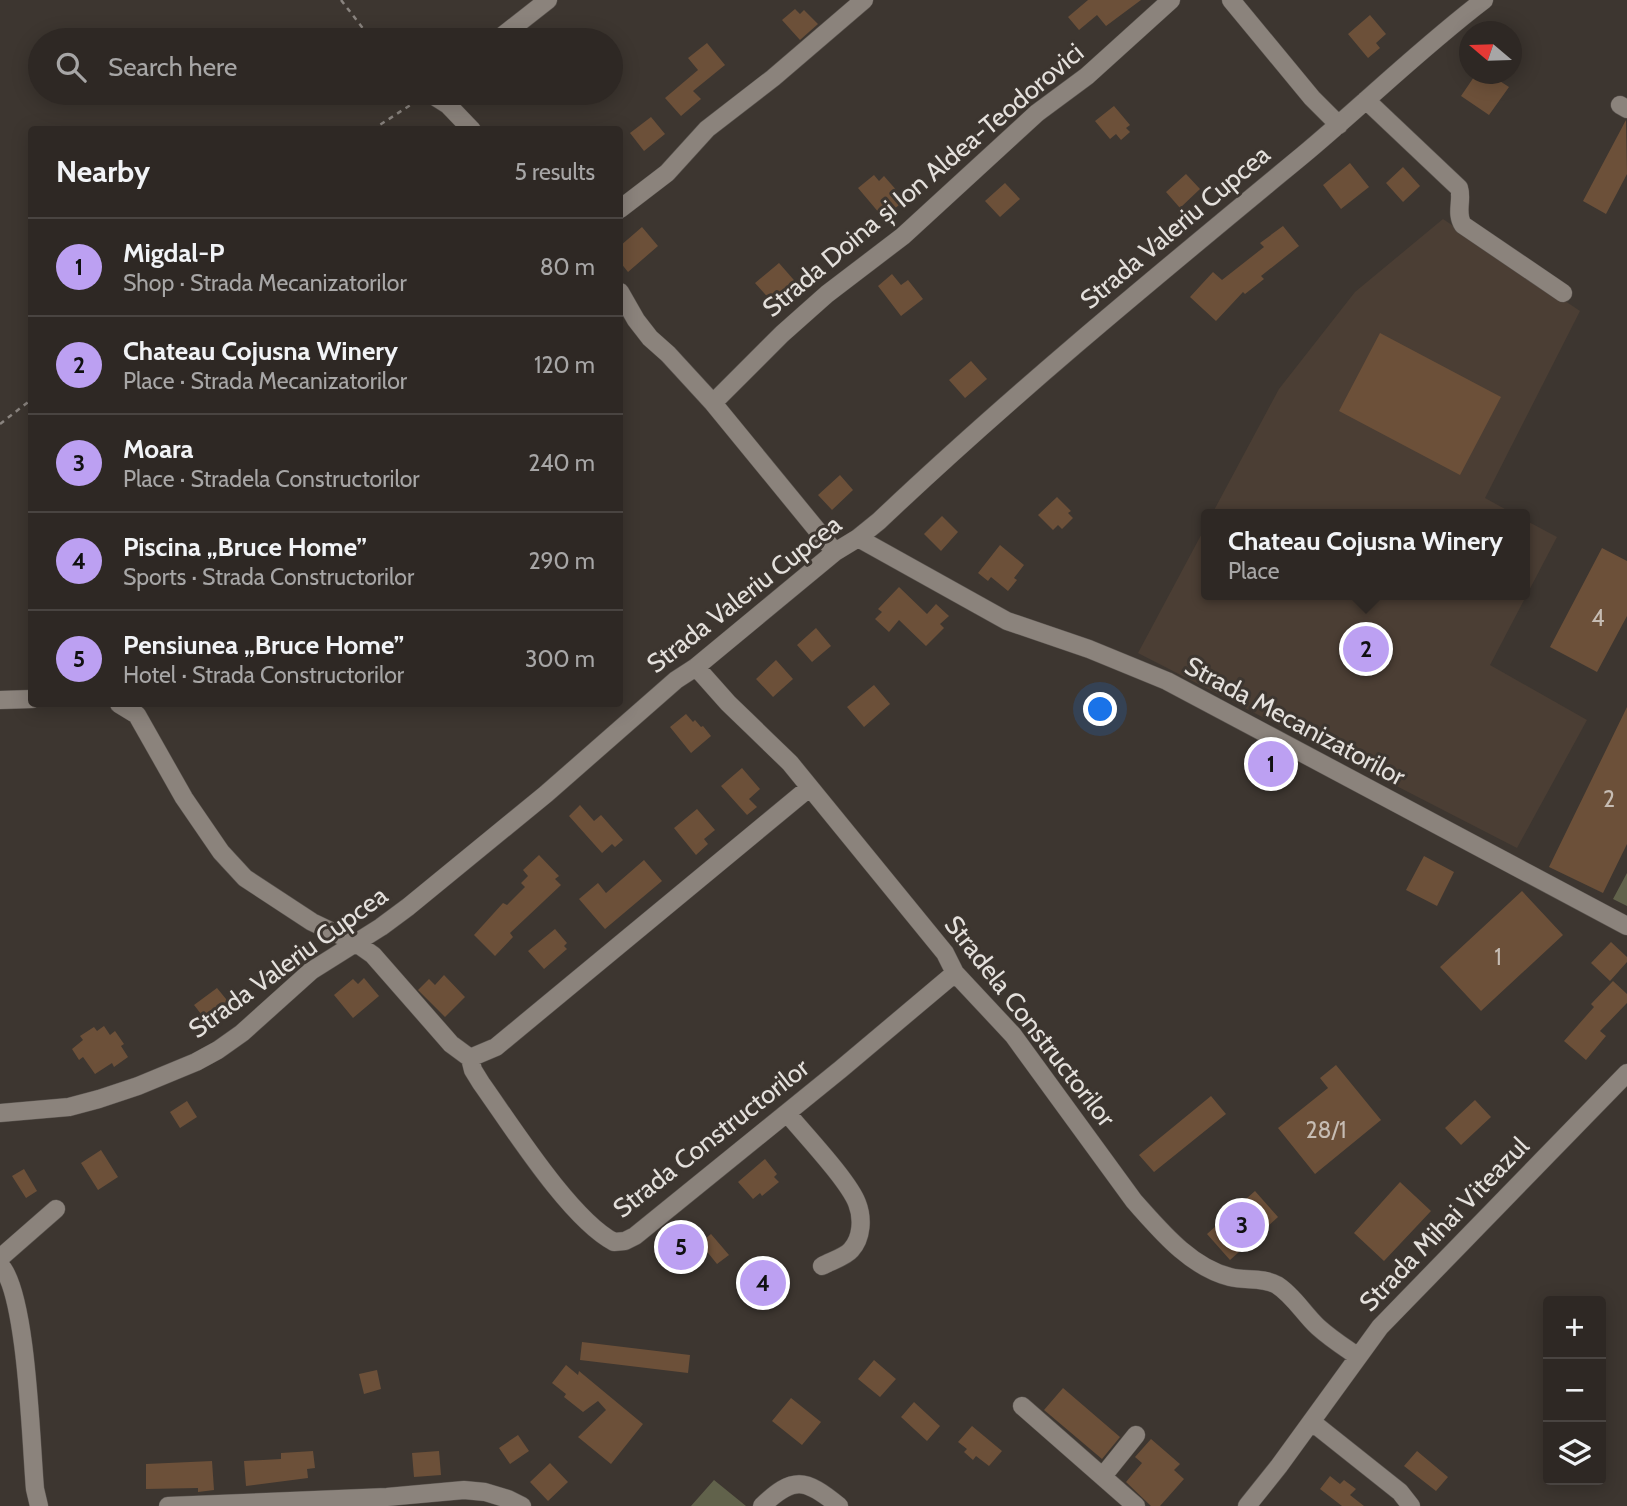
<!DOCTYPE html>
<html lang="en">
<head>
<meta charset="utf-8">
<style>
	:root { --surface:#2e2824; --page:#3a3431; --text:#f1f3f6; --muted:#a7a6a6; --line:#494441; --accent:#bca0f2 }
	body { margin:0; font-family:Cabin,sans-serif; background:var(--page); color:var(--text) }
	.controls { position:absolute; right:21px; bottom:21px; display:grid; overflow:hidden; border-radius:7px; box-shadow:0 4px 18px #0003 }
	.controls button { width:63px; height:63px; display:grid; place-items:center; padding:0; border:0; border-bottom:2px solid var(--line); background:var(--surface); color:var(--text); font:35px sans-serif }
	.compass { position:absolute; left:1459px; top:21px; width:63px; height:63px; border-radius:50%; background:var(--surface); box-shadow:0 4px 18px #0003; rotate:289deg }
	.you { position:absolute; left:1101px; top:710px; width:24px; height:24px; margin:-18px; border:5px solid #fff; border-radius:50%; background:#1a73e8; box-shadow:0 0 0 10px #1a73e833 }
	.badge { display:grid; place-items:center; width:46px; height:46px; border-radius:50%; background:var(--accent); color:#111; font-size:23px; font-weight:700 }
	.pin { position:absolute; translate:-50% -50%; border:4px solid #fff; box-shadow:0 2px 7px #0006 }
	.popup { position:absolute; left:1201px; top:509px; width:329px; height:91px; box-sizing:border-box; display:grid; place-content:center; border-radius:7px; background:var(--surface); filter:drop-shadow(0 2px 5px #0005); font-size:23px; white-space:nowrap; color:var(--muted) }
	.popup b { font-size:26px; color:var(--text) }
	.popup::after { content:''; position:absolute; left:50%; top:100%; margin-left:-14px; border:14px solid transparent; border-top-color:var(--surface) }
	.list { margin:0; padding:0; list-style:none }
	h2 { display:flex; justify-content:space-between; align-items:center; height:91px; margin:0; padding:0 28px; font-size:30px }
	h2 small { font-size:23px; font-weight:400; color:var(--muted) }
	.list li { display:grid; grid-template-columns:46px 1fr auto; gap:21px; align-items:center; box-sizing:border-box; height:98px; padding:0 28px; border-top:2px solid var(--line) }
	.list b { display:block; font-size:26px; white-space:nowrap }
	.list p { margin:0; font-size:23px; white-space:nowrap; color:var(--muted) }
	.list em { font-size:23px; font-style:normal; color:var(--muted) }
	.icon { flex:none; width:38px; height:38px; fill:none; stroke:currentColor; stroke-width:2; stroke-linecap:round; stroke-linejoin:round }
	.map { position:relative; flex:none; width:1627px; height:1506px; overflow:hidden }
	.search { position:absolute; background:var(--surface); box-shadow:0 4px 18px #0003; left:28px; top:28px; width:595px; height:77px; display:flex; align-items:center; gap:18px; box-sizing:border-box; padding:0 24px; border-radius:38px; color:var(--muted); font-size:26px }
	.panel { position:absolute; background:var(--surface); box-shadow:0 4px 18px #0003; left:28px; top:126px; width:595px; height:581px; border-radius:7px }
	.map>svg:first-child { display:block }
	.built { fill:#4b3e34 }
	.green { fill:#61624b }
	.building { fill:#6c5039 }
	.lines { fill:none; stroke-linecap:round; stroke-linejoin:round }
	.minor-casing { stroke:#5a544f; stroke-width:19 }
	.path { stroke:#8a847f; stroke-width:2.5; stroke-dasharray:5 5; stroke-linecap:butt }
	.minor { stroke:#8b837c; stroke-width:18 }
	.labels { text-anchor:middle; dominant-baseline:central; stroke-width:6; stroke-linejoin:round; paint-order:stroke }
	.number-label { font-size:23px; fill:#c6bcb3 }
	.street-label { font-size:26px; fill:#e4e0dc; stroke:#3d3630 }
</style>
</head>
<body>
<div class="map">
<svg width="1627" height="1506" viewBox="0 0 1627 1506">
	<rect width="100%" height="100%" fill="#3d3630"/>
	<path class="built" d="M1443 219 1580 311 1485 498 1514 514H1212L1279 389 1355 292Z
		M1525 520 1557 537 1490 665 1587 720 1517 848 1138 653 1207 524V595H1525Z"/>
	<path class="green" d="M1627 873V906L1613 899Z
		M714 1480 746 1506H691Z"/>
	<path class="building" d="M1088 0H1141L1106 26 1097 15 1079 30 1068 17Z
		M795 9 800 14 804 10 818 24 800 40 782 20Z
		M1370 15 1386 34 1376 43 1380 48 1368 58 1348 34Z
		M707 43 725 65 693 91 701 99 681 116 665 98 698 70 688 58Z
		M1476 74 1484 80 1489 74 1509 87 1489 115 1461 96Z
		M1114 106 1130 125 1126 128 1130 132 1121 140 1116 134 1110 139 1095 121Z
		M651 117 665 134 644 151 630 133Z
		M1626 120 1627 174 1606 214 1583 201Z
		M1350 163 1369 187 1341 209 1323 185Z
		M1403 167 1420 186 1403 202 1386 183Z
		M1186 174 1200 189 1180 208 1166 192Z
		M874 175 879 181 884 176 905 200 893 210 890 206 880 214 858 188Z
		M1005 183 1020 199 1000 217 985 201Z
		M1283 226 1299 246 1261 276 1264 279 1245 294 1243 292 1216 321 1190 297 1213 272 1222 280 1264 247 1260 243Z
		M642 227 658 246 628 272 620 262V246Z
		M779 263 800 287 787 298 791 302 780 311 755 283Z
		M892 274 901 285 908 280 923 299 901 316 878 286Z
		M1380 333 1501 397 1460 475 1339 411Z
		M971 361 987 379 965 398 949 380Z
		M840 475 853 490 832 510 818 495Z
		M1057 497 1071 511 1068 513 1073 518 1062 529 1058 525 1053 530 1038 515Z
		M942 516 958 532 941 551 924 534Z
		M1000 545 1024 565 1014 578 1017 580 1008 591 991 577 988 581 978 573Z
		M1602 548 1627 561V616L1597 672 1550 647Z
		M899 587 927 614 936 604 949 616 940 624 944 628 926 646 899 620 889 632 875 619 882 612 878 609Z
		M816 628 831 646 812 662 797 645Z
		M776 660 793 679 773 697 756 679Z
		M874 685 890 704 864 727 847 707Z
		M1627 707V844L1603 893 1549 867Z
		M686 714 693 722 695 720 701 727 703 726 711 736 691 753 670 727Z
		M742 768 760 789 749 799 757 807 747 815 721 786Z
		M580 805 594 821 601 815 623 840 615 847 612 844 602 853 569 816Z
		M697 809 715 830 704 839 708 844 696 855 674 828Z
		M539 855 559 876 555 879 561 885 510 933 513 937 495 956 474 935 503 903 507 905 525 887 521 883 528 876 523 870Z
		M1424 856 1454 872 1437 906 1406 890Z
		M644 860 662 881 605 929 579 899 598 883 606 893Z
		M1522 891 1563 935 1481 1011 1440 967Z
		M555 929 567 943 564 946 567 949 544 969 528 951Z
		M1611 942 1627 957V962L1610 981 1591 963Z
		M444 975 465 997 445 1017 418 990 429 979 435 985Z
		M364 978 379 996 353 1018 334 995 353 979 358 984Z
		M1613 981 1627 994V1003L1600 1031 1606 1036 1586 1060 1564 1041 1594 1007 1591 1004Z
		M217 988 235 1010 212 1028 194 1005Z
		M104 1026 110 1035 115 1031 124 1044 121 1046 128 1057 114 1067 112 1063 95 1074 83 1057 79 1060 72 1049 83 1040 80 1036 94 1027 97 1031Z
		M1336 1065 1381 1120 1315 1174 1278 1128 1328 1088 1320 1078Z
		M1211 1096 1226 1114 1154 1172 1139 1155Z
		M1475 1100 1491 1117 1461 1145 1445 1128Z
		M187 1101 197 1117 180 1128 170 1112Z
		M101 1150 118 1177 98 1190 81 1163Z
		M765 1159 777 1174 774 1177 779 1182 762 1196 760 1193 753 1199 738 1182Z
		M24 1169 37 1191 26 1198 12 1176Z
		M1400 1182 1431 1211 1384 1261 1354 1233Z
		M1255 1191 1278 1217 1230 1260 1207 1234Z
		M689 1231 702 1247 683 1263 668 1245 681 1233 683 1236Z
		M711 1234 729 1255 717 1264 700 1243Z
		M582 1342 690 1355 688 1373 580 1360Z
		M874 1360 896 1379 880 1397 858 1379Z
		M566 1365 578 1375 579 1371 643 1424 611 1464 578 1437 606 1410 598 1401 583 1412 564 1397 566 1394 552 1383Z
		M377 1370 381 1389 364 1394 359 1374Z
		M1063 1388 1120 1437 1102 1459 1044 1410Z
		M791 1398 821 1422 802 1445 772 1421Z
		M914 1402 940 1426 927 1441 901 1417Z
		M972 1426 1002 1451 989 1466 976 1456 973 1460 964 1452 967 1449 958 1442Z
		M518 1435 529 1451 510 1464 499 1448Z
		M1151 1439 1180 1464 1174 1470 1184 1479 1160 1506H1151L1126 1482 1142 1463 1135 1457Z
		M313 1451 315 1468 307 1469 308 1478 246 1486 244 1461 281 1459V1453Z
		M439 1451 441 1475 414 1477 412 1453Z
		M1417 1451 1448 1477 1436 1491 1404 1466Z
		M212 1461 214 1490 198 1492V1488L146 1489V1464Z
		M550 1463 568 1482 548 1501 530 1482Z
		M1330 1476 1340 1484 1344 1480 1356 1489 1350 1495 1364 1506H1342L1320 1489Z"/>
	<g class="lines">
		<defs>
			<path id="minor" d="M1231 0 1312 98 1339 125
				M497 40 548 0
				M429 93 448 105 472 130
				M1366 100 1459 188C1463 200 1455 213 1463 225L1563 293
				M1620 105 1627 109
				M620 209 667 173 707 129 773 78 864 0
				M620 292 636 320 650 338 668 354 713 403 835 552
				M713 403 782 334 827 294 903 236 1037 113 1087 76 1171 0
				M858 538 1007 621 1089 649 1167 681 1627 926
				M696 667 728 703 790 763 945 953 955 973 1013 1035 1134 1201C1160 1230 1190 1267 1230 1277 1245 1281 1263 1277 1277 1285 1293 1295 1304 1314 1318 1327 1330 1338 1344 1347 1357 1356
				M0 700 32 699
				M119 704 137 715 184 798 221 852 245 878 312 922 356 943 373 955 451 1044 470 1058 473 1070 481 1083C511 1125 570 1219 614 1242L625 1241 635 1236 841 1069 955 973
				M470 1058 496 1047 809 788
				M0 1113 69 1107 99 1099 138 1086 196 1062 218 1050 242 1033 311 971 381 927 408 907 546 794 676 680 696 667 835 552 858 538 879 521C1015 392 1159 274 1303 155 1364 104 1421 48 1484 0
				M787 1113C805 1135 848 1180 857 1203 863 1218 862 1238 851 1250 845 1257 831 1261 822 1266
				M0 1258 56 1209
				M0 1265C27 1291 31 1445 35 1489L39 1506
				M1022 1406 1136 1506
				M1312 1422 1400 1492 1411 1506
				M1103 1476 1136 1435
				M168 1506 387 1497 464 1490 485 1492 508 1499 522 1506
				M762 1506C793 1476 805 1478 839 1506
				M1247 1506 1279 1466 1380 1327 1627 1073"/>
		</defs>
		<use href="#minor" class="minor-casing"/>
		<path class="path" d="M341 0 372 40
			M372 130 415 102
			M0 424 32 399"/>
		<use href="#minor" class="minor"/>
	</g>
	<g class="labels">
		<g class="number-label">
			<text x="1598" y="618">4</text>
			<text x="1609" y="799">2</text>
			<text x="1498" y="957">1</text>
			<text x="1326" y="1130">28/1</text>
		</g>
		<g class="street-label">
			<text transform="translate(923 180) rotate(-40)">Strada Doina și Ion Aldea-Teodorovici</text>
			<text transform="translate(1175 227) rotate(-40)">Strada Valeriu Cupcea</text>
			<text transform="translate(744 594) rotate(-38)">Strada Valeriu Cupcea</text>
			<text transform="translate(1295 721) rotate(28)">Strada Mecanizatorilor</text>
			<text transform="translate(288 962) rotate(-36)">Strada Valeriu Cupcea</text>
			<text transform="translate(1030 1021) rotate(52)">Stradela Constructorilor</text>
			<text transform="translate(711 1138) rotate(-38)">Strada Constructorilor</text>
			<text transform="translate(1444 1224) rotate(-46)">Strada Mihai Viteazul</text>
		</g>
	</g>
</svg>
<div class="controls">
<button>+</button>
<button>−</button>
<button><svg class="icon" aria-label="layers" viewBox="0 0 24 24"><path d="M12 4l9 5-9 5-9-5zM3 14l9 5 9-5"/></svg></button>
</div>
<svg class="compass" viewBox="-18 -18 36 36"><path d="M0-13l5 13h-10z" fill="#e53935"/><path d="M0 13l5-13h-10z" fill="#a7a6a6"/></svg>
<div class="you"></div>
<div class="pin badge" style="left:1271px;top:764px">1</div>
<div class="pin badge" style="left:1366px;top:649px">2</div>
<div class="popup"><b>Chateau Cojusna Winery</b>Place</div>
<div class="pin badge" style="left:1242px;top:1225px">3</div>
<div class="pin badge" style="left:763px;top:1283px">4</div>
<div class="pin badge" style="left:681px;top:1247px">5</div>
<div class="search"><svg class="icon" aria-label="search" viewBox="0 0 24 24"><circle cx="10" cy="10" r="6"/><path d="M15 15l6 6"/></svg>Search here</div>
<section class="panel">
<h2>Nearby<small>5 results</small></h2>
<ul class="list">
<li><span class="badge">1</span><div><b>Migdal-P</b><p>Shop · Strada Mecanizatorilor</p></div><em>80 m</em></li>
<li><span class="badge">2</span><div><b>Chateau Cojusna Winery</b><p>Place · Strada Mecanizatorilor</p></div><em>120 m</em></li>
<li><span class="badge">3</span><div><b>Moara</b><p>Place · Stradela Constructorilor</p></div><em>240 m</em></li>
<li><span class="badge">4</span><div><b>Piscina „Bruce Home”</b><p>Sports · Strada Constructorilor</p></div><em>290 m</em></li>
<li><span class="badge">5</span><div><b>Pensiunea „Bruce Home”</b><p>Hotel · Strada Constructorilor</p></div><em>300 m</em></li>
</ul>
</section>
</div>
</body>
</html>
